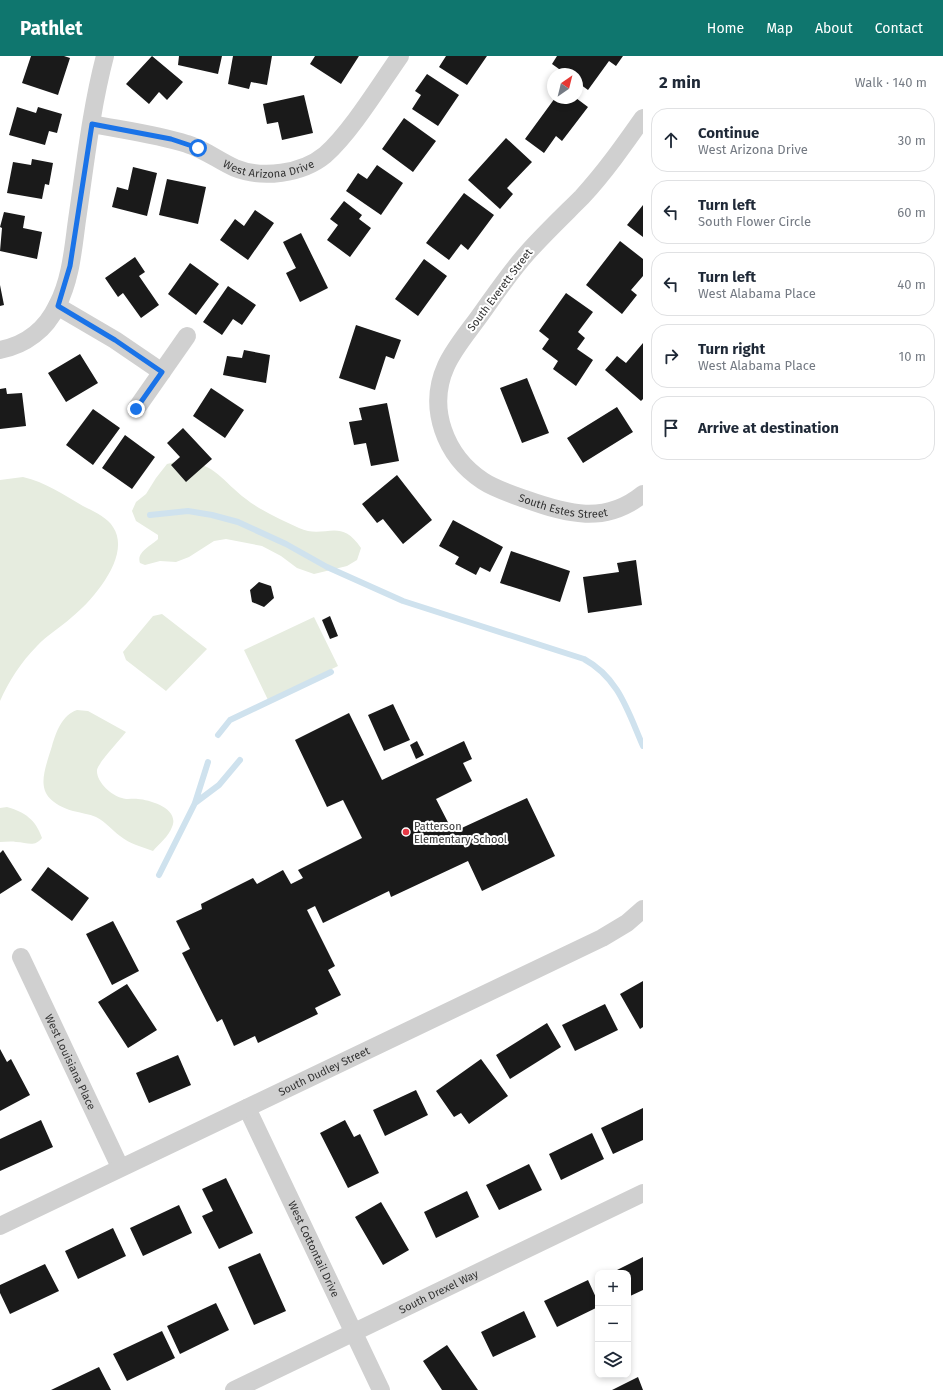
<!DOCTYPE html>
<html lang="en">
<head>
<meta charset="utf-8">
<style>
	:root { --surface:#fff; --page:#f2f2f3; --text:#1f2937; --muted:#747a83; --line:#e0e1e3; --accent:#0f766e }
	body { margin:0; font-family:"Fira Sans",sans-serif; background:var(--page); color:var(--text) }
	.controls { position:absolute; right:12px; bottom:12px; display:grid; overflow:hidden; border-radius:8px; box-shadow:0 2px 6px #0003 }
	.controls button { width:36px; height:36px; display:grid; place-items:center; padding:0; border:0; border-bottom:1px solid var(--line); background:var(--surface); color:var(--text); font:20px sans-serif }
	.compass { position:absolute; left:547px; top:12px; width:36px; height:36px; border-radius:50%; background:var(--surface); box-shadow:0 2px 6px #0003; rotate:35deg }
	.stop { position:absolute; width:12px; height:12px; margin:-9px; border:3px solid #1a73e8; border-radius:50%; background:#fff }
	.stop.end { background:#1a73e8; border-color:#fff; box-shadow:0 1px 4px #0008 }
	.list { margin:0; padding:0; list-style:none }
	h2 { display:flex; justify-content:space-between; align-items:center; height:52px; margin:0; padding:0 16px; font-size:17px }
	h2 small { font-size:13px; font-weight:400; color:var(--muted) }
	.list li { display:grid; grid-template-columns:26px 1fr auto; gap:12px; align-items:center; box-sizing:border-box; height:64px; margin:0 8px 8px; padding:0 8px; border:1px solid var(--line); border-radius:16px }
	.list b { display:block; font-size:15px; white-space:nowrap }
	.list p { margin:0; font-size:13px; white-space:nowrap; color:var(--muted) }
	.list em { font-size:13px; font-style:normal; color:var(--muted) }
	.icon { flex:none; width:22px; height:22px; fill:none; stroke:currentColor; stroke-width:2; stroke-linecap:round; stroke-linejoin:round }
	.map { position:relative; flex:none; width:643px; height:1334px; overflow:hidden }
	header { display:flex; align-items:center; gap:24px; box-sizing:border-box; height:56px; padding:0 20px; background:var(--accent); color:#fff }
	header strong { font-size:19px }
	nav { display:flex; gap:22px; margin-inline-start:auto; font-size:14px }
	main { display:flex }
	aside { flex:1; background:var(--surface) }
	.map>svg:first-child { display:block }
	.green { fill:#e6ecdf }
	.lines { fill:none; stroke-linecap:round; stroke-linejoin:round }
	.stream { stroke:#cfe2ee; stroke-width:6 }
	.building { fill:#1a1a1a }
	.street { stroke:#d0d0d0; stroke-width:18 }
	.route { stroke:#1a73e8; stroke-width:5 }
	.poi-dot { fill:#e63946; stroke:#fff; stroke-width:1.5 }
	.labels { text-anchor:middle; dominant-baseline:central; stroke-width:4; stroke-linejoin:round; paint-order:stroke }
	.street-label { font-size:11px; fill:#333; stroke:#fff }
	.poi-label { font-size:11px; fill:#333; stroke:#fff; text-anchor:start }
</style>
</head>
<body>
<header>
<strong>Pathlet</strong>
<nav><a>Home</a><a>Map</a><a>About</a><a>Contact</a></nav>
</header>
<main>
<div class="map">
<svg width="643" height="1334" viewBox="0 0 643 1334">
	<rect width="100%" height="100%" fill="#fff"/>
	<path class="green" d="M183 404C216 408 222 425 246 443 261 455 282 464 299 472 325 484 340 460 361 492L357 504 347 510 314 518 297 512 281 500 262 490 226 483 214 485 189 501 176 506 160 505 145 509 140 507C136 496 151 490 158 483V479L136 465 132 455 136 446 146 438 156 422 167 408Z
		M23 421C45 426 64 439 83 450 93 455 107 461 113 471 132 499 93 544 72 561 61 571 47 579 37 590 21 606 9 625 0 645V424Z
		M162 558 207 593 166 635 126 604 123 596 153 560Z
		M314 561 338 610 268 644 244 594Z
		M77 654 88 655 126 676C120 684 98 707 97 714 96 726 112 740 122 742 127 744 133 742 138 743 151 744 180 753 172 771 169 780 159 788 153 795 142 791 130 788 120 780 112 774 106 766 96 761 89 758 81 757 73 755 33 742 42 722 52 690 56 676 62 659 77 654Z
		M7 751C25 756 36 764 42 782 34 792 27 786 16 786 11 785 5 786 0 786V752Z"/>
	<g class="lines">
		<path class="stream" d="M150 459 188 455 212 459 238 466 286 488 327 511 403 545 584 603C619 622 628 656 643 690
			M218 679 230 664 331 616
			M195 747 219 729 240 704
			M159 819 195 747 208 706"/>
	</g>
	<path class="building" d="M31 0H64L70 2 58 39 22 27Z
		M152 0 183 26 167 44 159 36 149 48 126 28Z
		M179 0H222L218 18 178 9Z
		M233 0H272L267 29 251 26 249 33 228 28Z
		M315 0H359L341 28 310 8Z
		M446 0H487L467 29 439 11Z
		M557 0H623L616 10 609 5 588 34 577 26V18H566L552 8Z
		M427 18 459 39 438 70 412 53 421 39 415 35Z
		M304 39 313 77 282 84 278 66 267 68 263 48Z
		M555 42H576L588 51 562 85 556 80 544 97 525 83Z
		M17 51 36 57 38 51 62 58 57 77 49 75 45 89 9 79Z
		M404 62 436 85 413 116 382 93Z
		M506 82 532 106 507 132 513 138 500 153 468 124Z
		M32 103 53 107 49 129 45 128 42 143 7 137 13 106 31 109Z
		M377 109 403 127 381 159 346 135 358 117 367 123Z
		M133 111 157 117 147 160 112 151 117 131 128 134Z
		M167 123 206 131 198 168 159 159Z
		M464 137 494 159 468 194 461 188 449 204 426 187Z
		M344 145 362 159 359 163 371 172 350 201 327 184 338 169 330 163Z
		M643 149V181L627 169Z
		M255 154 274 167 248 204 220 184 235 163 244 170Z
		M4 156 25 160 23 172 42 176 37 203 0 195 2 172 0 171Z
		M301 177 328 232 300 246 286 217 296 212 283 186Z
		M620 185 643 203V220L631 234 637 239 622 258 586 229Z
		M135 201 145 216 139 220 159 249 141 262 123 237 118 241 105 222Z
		M424 203 447 220 418 260 395 243Z
		M190 207 219 228 196 259 168 238Z
		M0 229 4 249 0 250Z
		M228 230 256 249 242 269 233 263 222 279 203 266Z
		M566 237 593 256 578 276 585 282 577 293 593 304 576 330 553 313 558 305 542 293 549 283 539 275Z
		M356 269 401 284 394 303 386 300 375 334 339 322Z
		M643 287V343L641 345 605 314 617 300 626 307Z
		M244 294 270 299 266 327 223 319 227 300 242 302Z
		M80 298 98 327 66 346 48 317Z
		M527 322 549 377 522 387 500 332Z
		M6 332 7 338 22 337 26 370 0 373V333Z
		M211 332 244 354 225 382 193 360Z
		M387 347 399 405 371 410 366 387 354 389 349 366 362 364 359 352Z
		M617 351 633 376 583 407 567 382Z
		M93 353 120 372 93 409 66 389Z
		M183 372 212 403 186 426 171 409 180 401 167 387Z
		M125 379 155 401 132 433 102 412Z
		M397 419 432 464 403 488 383 463 377 467 362 448Z
		M453 464 503 491 490 516 480 511 476 519 455 508 459 501 439 490Z
		M511 495 570 515 560 546 500 527Z
		M636 504 642 549 588 557 583 521 619 516 617 507Z
		M259 526 271 530 274 542 264 551 252 546 250 534Z
		M330 560 338 580 330 583 322 564Z
		M393 648 410 684 384 695 368 659Z
		M349 657 382 724 464 685 472 703 463 707 472 725 436 743 453 776 527 742 555 800 482 835 468 805 391 841 389 835 323 867 315 850 307 854 335 910 328 914 341 939 315 952 318 958 258 987 255 980 234 990 222 963 217 966 182 897 190 893 176 865 202 853 201 848 253 822 257 828 283 814 291 828 303 822 298 814 362 782 343 744 327 751 295 684Z
		M417 685 424 699 416 703 410 689Z
		M3 794 22 824 0 838V797Z
		M48 811 89 842 72 865 31 834Z
		M113 865 139 915 112 929 86 878Z
		M643 925V971L640 973 620 938Z
		M127 928 157 974 128 992 98 946Z
		M605 948 618 974 575 995 562 969Z
		M547 967 561 991 510 1023 496 999Z
		M0 993 7 1006 11 1003 30 1039 0 1055Z
		M178 999 191 1029 149 1047 136 1017Z
		M481 1003 508 1040 469 1068 461 1057 454 1061 436 1035Z
		M416 1034 428 1059 385 1080 373 1054Z
		M643 1052V1084L613 1098 601 1072Z
		M41 1064 53 1091 0 1115V1083Z
		M345 1064 354 1081 360 1078 379 1117 348 1132 320 1077Z
		M592 1077 604 1103 561 1124 549 1098Z
		M529 1108 542 1134 499 1154 486 1129Z
		M226 1122 253 1177 219 1193 202 1160 213 1155 202 1133Z
		M467 1135 479 1161 436 1182 424 1156Z
		M381 1146 409 1194 383 1209 355 1161Z
		M179 1149 192 1177 143 1200 130 1172Z
		M113 1172 126 1200 78 1223 65 1195Z
		M260 1197 286 1255 254 1269 228 1211Z
		M643 1201V1234L628 1241V1217H611Z
		M45 1208 59 1235 10 1258 0 1237V1229Z
		M588 1224 598 1246V1251L557 1271 544 1245Z
		M216 1247 229 1274 180 1298 167 1270Z
		M524 1255 536 1281 493 1301 481 1276Z
		M162 1275 175 1302 127 1325 113 1298Z
		M447 1289 478 1334H442L423 1305Z
		M99 1311 111 1334H51Z
		M638 1321 643 1334H612Z"/>
	<g class="lines">
		<g class="street">
			<path id="s1" d="M643 62C624 89 605 116 582 141 564 159 545 177 528 196 510 216 496 237 481 258 469 275 454 292 446 310 427 352 445 400 483 425 495 433 511 438 525 443 567 458 605 469 643 438"/>
			<path id="s2" d="M92 68C123 74 156 78 187 88 204 93 219 105 235 112 262 123 302 118 325 99 351 76 379 30 400 0"/>
			<path d="M57 250 115 284 162 316"/>
			<path d="M0 294C26 289 46 273 57 250 71 223 73 193 77 164 85 110 91 53 105 0"/>
			<path d="M136 353 187 280"/>
			<path id="s3" d="M21 901 120 1111"/>
			<path id="s4" d="M247 1052 381 1334"/>
			<path id="s5" d="M0 1170 602 882 627 867 643 853"/>
			<path id="s6" d="M234 1334 643 1137"/>
		</g>
	</g>
	<g class="lines">
		<path class="route" d="M136 353 162 316 115 284 58 250 70 210 92 68 171 83 198 92"/>
	</g>
	<circle class="poi-dot" cx="406" cy="776" r="4"/>
	<g class="labels">
		<g class="street-label">
			<text stroke="none"><textPath href="#s2" startOffset="185">West Arizona Drive</textPath></text>
			<text transform="translate(500 234) rotate(-53)">South Everett Street</text>
			<text stroke="none"><textPath href="#s1" startOffset="534">South Estes Street</textPath></text>
			<text stroke="none"><textPath href="#s3" startOffset="116">West Louisiana Place</textPath></text>
			<text stroke="none"><textPath href="#s5" startOffset="359">South Dudley Street</textPath></text>
			<text stroke="none"><textPath href="#s4" startOffset="156">West Cottontail Drive</textPath></text>
			<text stroke="none"><textPath href="#s6" startOffset="227">South Drexel Way</textPath></text>
		</g>
		<g class="poi-label">
			<text x="414" y="770">Patterson<tspan x="414" dy="13">Elementary School</tspan></text>
		</g>
	</g>
</svg>
<div class="controls">
<button>+</button>
<button>−</button>
<button><svg class="icon" aria-label="layers" viewBox="0 0 24 24"><path d="M12 4l9 5-9 5-9-5zM3 14l9 5 9-5"/></svg></button>
</div>
<svg class="compass" viewBox="-18 -18 36 36"><path d="M0-13l5 13h-10z" fill="#e53935"/><path d="M0 13l5-13h-10z" fill="#747a83"/></svg>
<div class="stop" style="left:198px;top:92px"></div>
<div class="stop end" style="left:136px;top:353px"></div>
</div>
<aside>
<h2>2 min<small>Walk · 140 m</small></h2>
<ul class="list">
<li><svg class="icon" aria-label="ahead" viewBox="0 0 24 24"><path d="M12 20V5M6 11l6-6 6 6"/></svg><div><b>Continue</b><p>West Arizona Drive</p></div><em>30 m</em></li>
<li><svg class="icon" aria-label="left" viewBox="0 0 24 24"><path d="M17 20v-9H6M10 6l-5 5 5 5"/></svg><div><b>Turn left</b><p>South Flower Circle</p></div><em>60 m</em></li>
<li><svg class="icon" aria-label="left" viewBox="0 0 24 24"><path d="M17 20v-9H6M10 6l-5 5 5 5"/></svg><div><b>Turn left</b><p>West Alabama Place</p></div><em>40 m</em></li>
<li><svg class="icon" aria-label="right" viewBox="0 0 24 24"><path d="M7 20v-9h11M14 6l5 5-5 5"/></svg><div><b>Turn right</b><p>West Alabama Place</p></div><em>10 m</em></li>
<li><svg class="icon" aria-label="arrive" viewBox="0 0 24 24"><path d="M6 21V4h12l-3 4 3 4H6"/></svg><div><b>Arrive at destination</b></div></li>
</ul>
</aside>
</main>
</body>
</html>
